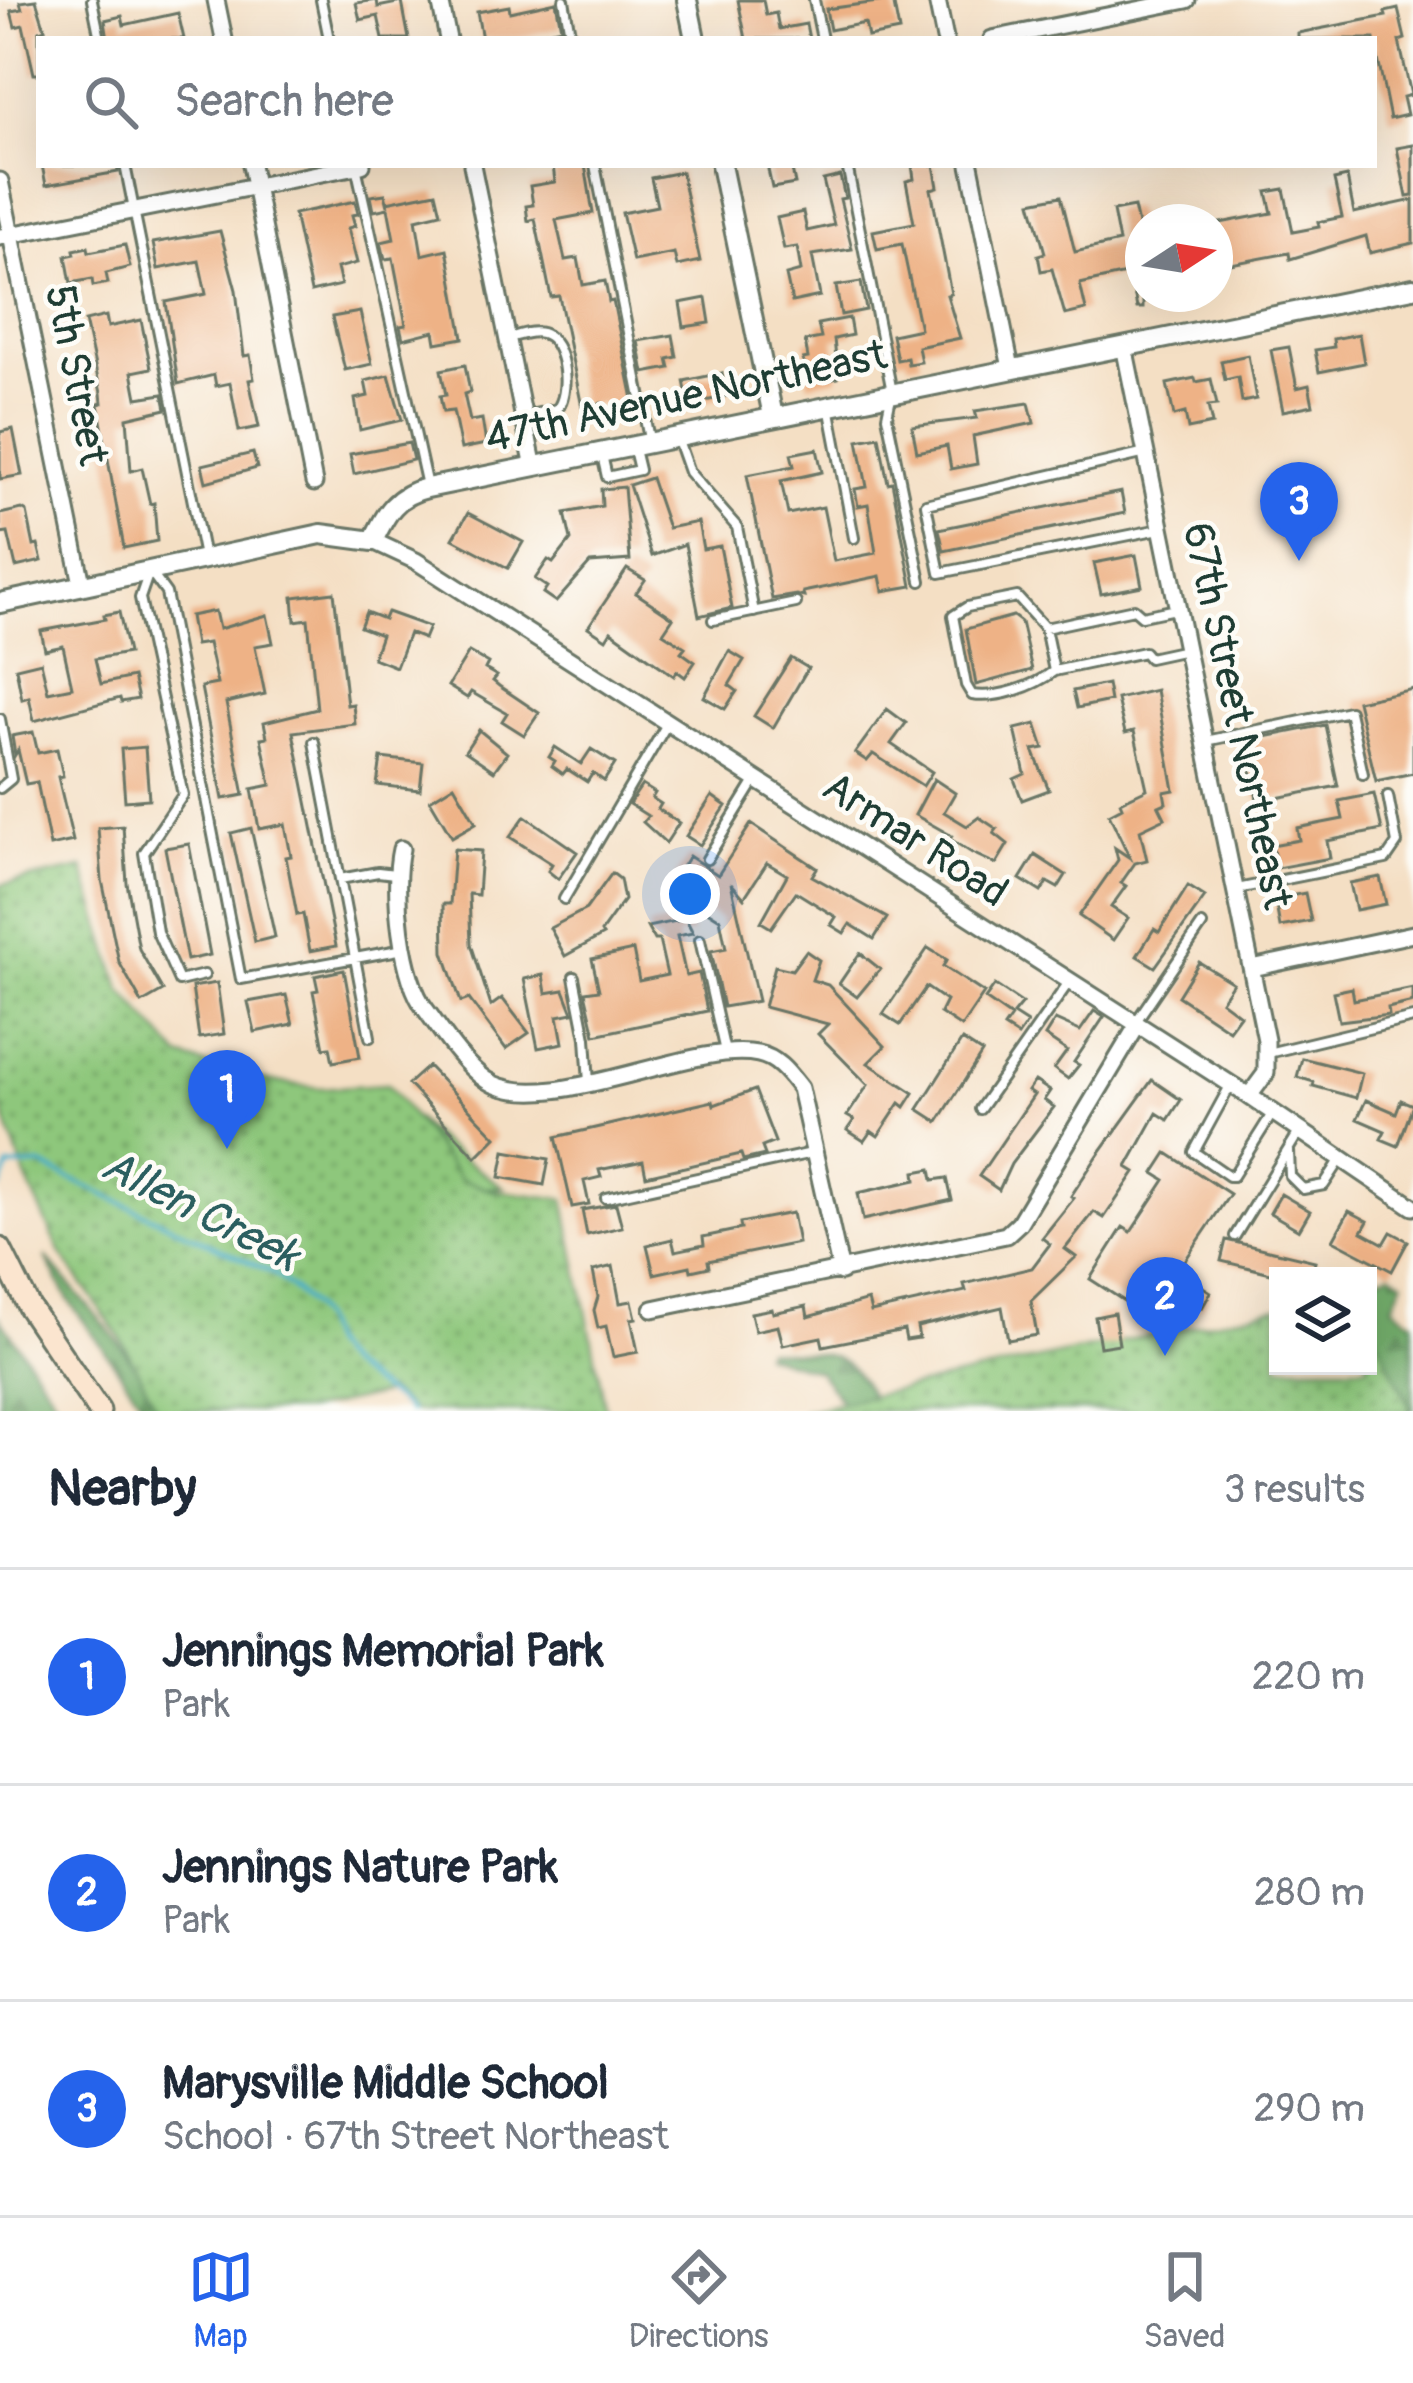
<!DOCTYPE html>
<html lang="en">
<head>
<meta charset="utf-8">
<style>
	:root { --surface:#fff; --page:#f2f2f3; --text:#1f2937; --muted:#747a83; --line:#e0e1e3; --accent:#2563eb }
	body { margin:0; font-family:Pangolin,sans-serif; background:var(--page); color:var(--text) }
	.controls { position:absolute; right:36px; bottom:36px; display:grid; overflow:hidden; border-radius:0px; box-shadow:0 12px 48px #0002 }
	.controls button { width:108px; height:108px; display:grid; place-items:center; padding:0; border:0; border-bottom:3px solid var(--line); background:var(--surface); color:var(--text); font:60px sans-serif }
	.compass { position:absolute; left:1125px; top:204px; width:108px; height:108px; border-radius:50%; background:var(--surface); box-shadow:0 12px 48px #0002; rotate:78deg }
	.you { position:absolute; left:690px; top:894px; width:42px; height:42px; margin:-30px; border:9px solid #fff; border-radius:50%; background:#1a73e8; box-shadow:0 0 0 18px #1a73e833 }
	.badge { display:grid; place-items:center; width:78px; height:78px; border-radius:50%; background:var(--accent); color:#fff; font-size:39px; font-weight:700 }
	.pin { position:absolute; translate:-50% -99px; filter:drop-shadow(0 3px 6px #0008) }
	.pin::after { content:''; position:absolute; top:63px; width:42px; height:36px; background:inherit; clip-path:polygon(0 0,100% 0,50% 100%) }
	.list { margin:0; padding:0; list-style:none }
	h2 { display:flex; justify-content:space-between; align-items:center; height:156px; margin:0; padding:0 48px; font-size:51px }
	h2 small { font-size:39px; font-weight:400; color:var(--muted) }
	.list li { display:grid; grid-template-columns:78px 1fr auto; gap:36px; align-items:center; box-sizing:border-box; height:216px; padding:0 48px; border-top:3px solid var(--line) }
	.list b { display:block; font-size:45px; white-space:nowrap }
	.list p { margin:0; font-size:39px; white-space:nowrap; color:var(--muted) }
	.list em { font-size:39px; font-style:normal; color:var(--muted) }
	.icon { flex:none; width:66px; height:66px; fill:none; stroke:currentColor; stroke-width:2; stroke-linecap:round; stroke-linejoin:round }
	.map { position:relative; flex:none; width:1413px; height:1411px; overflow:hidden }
	.search { position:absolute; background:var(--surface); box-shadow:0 12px 48px #0002; left:36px; right:36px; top:36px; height:132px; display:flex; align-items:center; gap:30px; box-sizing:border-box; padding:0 42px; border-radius:0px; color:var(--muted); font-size:45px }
	.sheet { height:804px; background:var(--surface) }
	nav { display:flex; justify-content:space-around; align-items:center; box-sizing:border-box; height:168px; border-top:3px solid var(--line); background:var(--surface); font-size:33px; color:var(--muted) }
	nav a { display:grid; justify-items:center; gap:6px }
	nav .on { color:var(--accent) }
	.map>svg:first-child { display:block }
	.grass { fill:#8ec77b; stroke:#568258; stroke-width:3 }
	.forest { fill:url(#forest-firs); stroke:#487450; stroke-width:3 }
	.park { fill:url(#park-dots); stroke:#568258; stroke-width:3 }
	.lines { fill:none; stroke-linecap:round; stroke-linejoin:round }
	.stream { stroke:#48aec7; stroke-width:4.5 }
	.building { fill:#eeb286 }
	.service-casing { stroke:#6a7666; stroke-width:14 }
	.minor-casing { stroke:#6a7666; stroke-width:21 }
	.tertiary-casing { stroke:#6a7666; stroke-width:24 }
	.secondary-casing { stroke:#6a7666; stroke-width:27 }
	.service { stroke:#fff; stroke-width:8 }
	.minor { stroke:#fff; stroke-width:15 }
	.tertiary { stroke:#fff; stroke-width:18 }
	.secondary { stroke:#fbe5cf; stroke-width:21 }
	.labels { text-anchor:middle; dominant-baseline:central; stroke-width:9; stroke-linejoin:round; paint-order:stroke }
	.street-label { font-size:42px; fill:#1f3d34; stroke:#fdfcf7 }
	.water-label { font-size:45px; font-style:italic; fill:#2b5f60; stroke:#fdfcf7 }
</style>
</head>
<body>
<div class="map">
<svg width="1413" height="1411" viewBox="0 0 1413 1411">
	<defs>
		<pattern id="forest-firs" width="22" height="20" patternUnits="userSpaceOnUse" patternTransform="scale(3)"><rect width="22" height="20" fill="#72ac6b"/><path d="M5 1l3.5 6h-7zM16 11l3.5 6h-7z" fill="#5d8d59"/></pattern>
		<pattern id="park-dots" width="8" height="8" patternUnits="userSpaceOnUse" patternTransform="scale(3)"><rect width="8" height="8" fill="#8ec77b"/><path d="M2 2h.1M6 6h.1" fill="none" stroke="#73a366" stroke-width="1.8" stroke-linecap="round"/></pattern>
	</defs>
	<rect width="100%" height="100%" fill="#fdfcf7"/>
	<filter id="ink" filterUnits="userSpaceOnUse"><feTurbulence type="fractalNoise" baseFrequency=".00833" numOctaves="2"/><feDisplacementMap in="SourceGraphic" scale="24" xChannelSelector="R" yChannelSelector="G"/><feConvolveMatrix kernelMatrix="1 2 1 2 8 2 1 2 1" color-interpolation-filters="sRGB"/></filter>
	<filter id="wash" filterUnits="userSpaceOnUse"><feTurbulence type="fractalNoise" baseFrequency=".004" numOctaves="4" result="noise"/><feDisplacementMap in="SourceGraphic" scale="48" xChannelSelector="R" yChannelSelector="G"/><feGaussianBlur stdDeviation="2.7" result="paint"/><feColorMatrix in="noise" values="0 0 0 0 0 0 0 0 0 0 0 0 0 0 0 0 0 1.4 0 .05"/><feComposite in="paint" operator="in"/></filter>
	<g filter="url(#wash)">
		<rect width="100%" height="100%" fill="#f4dfc4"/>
		<path class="grass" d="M418 1121 439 1141 503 1187 460 1189 426 1158Z"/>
		<path class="forest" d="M45 1256 114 1336 156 1396 277 1411H148L67 1298Z
			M1391 1273 1403 1281 1393 1306 1413 1321V1411H1392L1368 1366V1280Z
			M0 1318 63 1411H0Z
			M766 1349C833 1358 844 1341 879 1411L846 1407 818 1371 764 1354Z"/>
		<path class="park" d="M83 868 121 989 180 1057 248 1078 320 1088 388 1084 460 1179 491 1190 564 1199 606 1411H413L385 1389 388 1393 306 1411H159L120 1337 61 1254 21 1166 37 1164H21L0 1103V885Z
			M1278 1307V1366H1368V1317L1411 1411H801Z"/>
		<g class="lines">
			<path class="stream" d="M0 1188 9 1167 40 1165 273 1273C290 1287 308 1299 320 1319 326 1330 326 1344 335 1353 355 1378 386 1389 409 1411"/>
		</g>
		<g id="blocks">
			<path class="building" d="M36 0 45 29 39 31V74H34L23 25 15 27 11 11 22 9 20 2Z
				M377 0 378 7 402 2 409 39H383L378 16 360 20 356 3Z
				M738 0H763L766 15 776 13 779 29 806 24 809 39H746Z
				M893 0 899 31 868 37 865 23 830 30 826 9Z
				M556 2 561 28 512 39H482L477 12 509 6 510 12Z
				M1398 9 1405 39 1399 41 1411 95 1403 97 1407 115 1390 119 1374 39H1298V33L1386 16 1385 12Z
				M178 13 184 39H108L105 20 122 16 124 25Z
				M1413 145V196L1407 197 1397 148Z
				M42 165H117L118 172 46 185Z
				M553 165H585L593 213 556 220 565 260 578 258 583 285 605 281 609 302 613 301 635 409 605 415 602 403 582 407 559 296 551 297 535 219 528 221 526 206 533 205 530 186 555 182Z
				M767 165H791L795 184 772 188Z
				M912 165H934L938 187 931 189 951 294 947 295 960 338 918 347 921 362 908 364 907 358 897 360 892 335 920 329 902 244 877 249 873 231 914 223 906 181 914 179Z
				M681 172 700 261 677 266 674 253 633 261 622 213 657 206 651 178Z
				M840 176 845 198 840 199 852 249 812 255 820 296 792 302 786 275 801 271 797 247 784 249 777 218 803 212 807 231 834 225 823 180Z
				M1347 177 1354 213 1413 200V243L1370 253 1366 236 1290 259 1289 253 1215 267V224L1272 213 1267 192 1284 189 1293 232 1319 227 1318 222 1342 217 1334 180Z
				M436 192 441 213 416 219 422 255 447 249 463 338 436 343 434 331 403 339 400 326 406 325 393 258 385 259 381 242 394 239 388 208 374 211 371 196 385 194 388 206 387 202Z
				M1061 196 1075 252 1119 242 1113 211 1134 207 1139 229 1143 228V308H1137L1130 273 1080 284 1086 310 1065 315 1052 269 1041 271 1038 255 1045 253 1031 202Z
				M355 201 358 214 352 215 355 226 348 228 357 263 337 268 341 285 311 292 294 214Z
				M220 231 236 290 244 356 250 355 254 379 249 380 259 427 239 431 230 383 216 386 214 375 178 384 166 302 206 294 199 261 158 269 153 243Z
				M125 245 130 267 106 273 108 283 93 286 92 279 71 283 66 256 75 254 74 250 88 247 89 252Z
				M861 282 866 310 841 315 836 286Z
				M706 298 710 323 684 327 680 303Z
				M360 312 372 364 345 370 332 317Z
				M106 316 108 327 141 320 151 368 132 372 137 398 163 394 166 409 127 418 131 471 142 468 150 504 154 503 157 541 124 548 98 404 102 403 101 393 85 321Z
				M849 318 852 335 834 339 838 378 808 384 803 359 808 358 805 341 821 338 818 324Z
				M1359 334 1364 363 1319 372 1315 350 1334 347 1333 339Z
				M673 335 677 357 668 359 670 368 644 373 638 341Z
				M1289 347 1297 388 1309 385 1313 405 1283 411 1271 350Z
				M1248 355 1256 399 1242 402 1238 377 1225 380 1221 361Z
				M465 365 470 392 464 394 470 421 482 419 486 444 461 449 453 411 443 412 440 396 446 395 441 370Z
				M722 373 727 396 689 405 684 381Z
				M389 375 402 420 360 430 355 399 368 396 365 381Z
				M1195 378 1196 382 1211 379 1217 405 1208 406 1212 424 1188 429 1185 413 1174 416 1167 384Z
				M1029 403 1034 423 973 436 977 464 951 469 947 446 917 452 912 426 977 418 975 411Z
				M13 429 22 475 0 479V432Z
				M879 436 888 483 892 482 912 586 883 591 880 576 803 592 804 597 796 595 772 599 747 475 794 466 791 454 817 449 822 472 781 481 788 514 823 507 834 561 876 553 868 504 858 506 855 489 867 487 858 440Z
				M409 443 413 460 354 474 350 454Z
				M253 453 257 468 206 482 202 465Z
				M651 478 668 528 698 522 703 549 720 546 732 608 699 616 685 544 652 556 629 485Z
				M624 487 630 560 590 563 556 602 543 593 547 587 535 579 548 560 553 563 571 540 565 513 602 506 601 489Z
				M1121 492 1125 513 944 551 939 529Z
				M22 509 27 512 34 546 38 545 42 561 16 567 8 533 0 534V514Z
				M468 513 523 542 508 568 453 539Z
				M1136 555 1142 586 1101 594 1094 563Z
				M627 569 645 580 636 593 673 618 663 633 685 647 681 652 695 662 685 677 677 671 674 676 611 631 606 639 588 627Z
				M334 592 347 705 353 704 355 724 293 732 336 946 310 951 303 914 297 915 286 857 291 856 285 824 259 829 252 789 271 785 261 738 267 737 264 722 317 709 308 619 295 621 293 597Z
				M215 611 219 629 267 615 273 643 255 646 265 694 226 703 244 795 223 799 201 687 217 684 208 643 195 645 190 616Z
				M119 612 128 653 95 659 101 684 133 677 138 699 121 702 120 698 34 721 29 697 22 699 16 668 41 662 48 692 72 687 63 646 45 650 41 631 105 619 104 615Z
				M366 612 384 619 387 612 429 627 424 639 409 633 396 667 373 658 381 635 360 627Z
				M1013 616 1021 622 1032 670 976 685 966 629Z
				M729 651 744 660 729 685 737 691 725 709 704 697Z
				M469 652 488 663 485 669 497 676 493 681 499 686 539 713 524 735 502 721 507 713 471 692 467 698 448 686Z
				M791 658 808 668 773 728 754 716Z
				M1107 684 1110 701 1077 708 1073 691Z
				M1413 689V773L1376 781 1357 701Z
				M1156 690 1174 790 1164 792 1166 803 1159 806 1165 818 1140 830 1147 860 1135 863 1121 883 1126 886 1111 907 1128 918 1113 940 1079 916 1118 860 1115 848 1130 858 1109 814 1122 807 1120 802 1147 789 1134 731 1125 733 1117 699Z
				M887 709 906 723 891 744 932 772 923 786 873 754 867 761 855 753Z
				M1036 724 1044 748 1033 750 1049 790 1022 800 1014 779 1025 774 1015 729Z
				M1325 725 1338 786 1267 800V797L1257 799 1245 741Z
				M479 730 507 753 494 771 465 751Z
				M33 732 38 753 57 749 63 776 58 777 73 841 50 846 37 782 26 784 18 750 15 755 12 736Z
				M145 747 149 799 125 801 121 749Z
				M555 747 581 764 591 749 615 764 604 781 593 773 587 782 567 769 563 774 552 766 555 761 549 757Z
				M381 758 423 763 420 790 377 785Z
				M934 779 955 793 944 812 967 826 979 817 997 829 994 833 1008 844 996 864 972 853 950 839 952 836 915 815Z
				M454 785 476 823 452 837 430 800Z
				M642 785 655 793 652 798 661 804 658 809 679 823 666 843 643 822 648 816 629 804Z
				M1374 794 1382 830 1327 841 1330 858 1277 868 1272 845 1299 840 1297 828 1343 819 1339 801Z
				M712 796 726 806 700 845 686 836Z
				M525 816 577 852 558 879 548 871 552 864 510 837Z
				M751 824 817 868 812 876 887 918 874 939 850 924 844 933 831 925 836 917 796 892 771 928 761 922 787 875 767 863 744 898 731 883 758 1001 723 1007 711 951 726 948 720 919 669 887 689 856 718 875Z
				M123 826 127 883 139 949 163 991 142 1003 119 962 102 880 98 828Z
				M251 828 275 937 255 942 231 833Z
				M189 844 210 955 187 960 165 848Z
				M454 849 481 851 478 895 469 894 471 944 491 1006 502 998 529 1033 506 1049 469 999 461 1002 444 952 443 904H450Z
				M1035 855 1066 875 1058 888 1047 882 1041 892 1020 879Z
				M612 873 620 879 624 900 601 932 603 935 565 956 550 928 586 909Z
				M1380 877 1386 904 1356 910 1350 883Z
				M1188 886 1205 897 1155 967 1137 956 1154 929 1159 932Z
				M1305 893 1311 921 1280 927 1275 899Z
				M686 919 693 933 677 936 686 976 699 973 707 1011 595 1035 585 992 599 990 592 959 633 950 639 981 667 975 659 940H654L647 927Z
				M928 948 947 960 943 966 984 993 961 1027 940 1013 946 1001 926 987 900 1025 883 1014Z
				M806 951 819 960 812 980 828 985 885 1046 868 1063 914 1093 905 1107 900 1103 878 1136 871 1131 864 1141 847 1130 854 1120 847 1116 868 1085 818 1034 828 1024 764 1007 775 966 792 970Z
				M860 953 880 969 857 997 839 984Z
				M1199 962 1233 983 1221 1001 1240 1015 1229 1030 1178 996Z
				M344 970 360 1057 333 1062 330 1047 324 1048 313 991 318 990 315 976Z
				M543 975 546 993 564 990 573 1013 558 1016 563 1043 538 1048 524 979Z
				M217 983 224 1034 199 1038 192 987Z
				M995 985 1022 1003 1013 1014 1027 1023 1018 1036 1004 1027 1011 1017 985 999Z
				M1352 988 1354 1000 1413 988V1002L1388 1008 1389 1015 1339 1021 1333 992Z
				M286 995 293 1024 255 1032 248 1002Z
				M1094 1011 1104 1017 1074 1062 1079 1065 1068 1079 1054 1069 1067 1051 1045 1036 1055 1020 1080 1031Z
				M962 1040 982 1053 938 1122 918 1109Z
				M1302 1058 1362 1073 1356 1098 1313 1086 1314 1082 1297 1077Z
				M428 1066 496 1137 476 1157 408 1084Z
				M1152 1080 1181 1100 1168 1120 1157 1113 1127 1167 1135 1172 1104 1218 1094 1212 1065 1249 1076 1257 1031 1301 1037 1335 1008 1340 1002 1307 917 1327 919 1338 906 1340 904 1330 823 1346 821 1337 783 1345 778 1326 755 1331 751 1313 772 1309 773 1313 806 1306 808 1317 868 1300 871 1312 966 1291 964 1284 1032 1268 1050 1244 1042 1238 1074 1198 1071 1196 1098 1155Z
				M1035 1081 1050 1091 1044 1100 1054 1107 1011 1164 999 1190 979 1176 1034 1095 1028 1091Z
				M755 1090 775 1142 762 1147 765 1155 743 1160 741 1154 646 1176 643 1161 599 1170 601 1177 584 1181 589 1204 572 1207 556 1137 713 1101 714 1105Z
				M1366 1100 1396 1113 1401 1100 1413 1105 1398 1146 1381 1139 1385 1131 1357 1119Z
				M505 1151 549 1159 544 1185 500 1177Z
				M1167 1153 1230 1194 1182 1265 1194 1273 1190 1279 1211 1292 1202 1308 1180 1295 1161 1325 1090 1279 1123 1227 1131 1232 1165 1180 1154 1173Z
				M931 1169 933 1180 947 1178 952 1200 863 1220 858 1193 916 1180 915 1172Z
				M1281 1194 1310 1211 1299 1230 1270 1213Z
				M616 1204 622 1227 587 1235 582 1210Z
				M1349 1211 1368 1221 1362 1232 1384 1244 1391 1232 1408 1241 1392 1271 1333 1240Z
				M792 1213 798 1243 708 1261 709 1267 691 1271 690 1266 654 1274 647 1245 672 1239 675 1251 704 1245 703 1237 741 1229 740 1223Z
				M1226 1240 1315 1261 1311 1276H1283L1221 1261Z
				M613 1266 620 1303 632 1301 636 1318 631 1319 638 1352 613 1357 606 1326 598 1328 594 1310 598 1297 593 1271Z
				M1114 1313 1119 1344 1100 1347 1095 1317Z"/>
		</g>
	</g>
	<g filter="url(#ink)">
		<use href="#blocks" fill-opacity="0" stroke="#6a7666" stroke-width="3"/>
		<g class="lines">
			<defs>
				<path id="service" d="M92 0 100 39
					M321 0 329 39
					M564 0 571 39
					M814 0 822 39
					M125 165 204 557
					M595 165 649 439
					M847 165 892 392 887 416 921 581
					M356 166 427 486
					M509 338C520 335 537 328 548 336 566 348 570 394 557 409L525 416
					M829 406 854 538
					M677 438 689 472 737 527 754 612
					M1146 453 926 504 940 573 1160 529
					M602 455 607 477 639 470 633 445
					M150 571 166 593 241 979 404 949
					M149 572 140 598 183 795 144 853 157 932 179 981 204 975
					M1176 609 1142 616 1134 609 1045 628 1054 671 1144 652 1149 658 1186 650
					M713 620 796 603
					M1045 628 1017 597 967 607 953 616 966 685 972 695C998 699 1033 687 1054 671
					M0 719 11 779 0 788
					M1206 741 1349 711 1363 774
					M314 742 370 1037
					M707 859 755 781
					M340 879 378 872 395 874
					M1237 889 1386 859 1397 843 1388 796
					M564 899 667 724
					M700 940 725 1052
					M574 977 586 1038 589 1083
					M1135 1023 1202 925
					M1268 1053 1413 1018
					M1230 1086 1194 1152 1229 1176H1233L1272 1114
					M980 1109 1069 982
					M1289 1151 1290 1176 1303 1189 1324 1185 1341 1159
					M606 1198 812 1153
					M1235 1236 1299 1132"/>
				<path id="minor" d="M216 0 224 39
					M440 0 448 39
					M937 0 945 39
					M992 39 1187 0
					M251 165 314 483
					M472 165 533 463
					M970 165 1011 368
					M0 181 82 584
					M0 237 362 165
					M1124 346 1266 1040V1073L1249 1096
					M373 541 416 561 1249 1096 1413 1207
					M401 849C392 888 401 978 426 1010 443 1033 462 1063 486 1080 546 1120 691 1040 758 1054 778 1058 789 1074 800 1088L841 1272
					M1252 968 1413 934
					M653 1309 1006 1235 1019 1223 1137 1026"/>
				<path id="tertiary" d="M687 0 695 39
					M721 165 773 416
					M0 603 321 534 373 541C386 513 396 495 427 488L1413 288"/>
				<path id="secondary" d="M0 1249 29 1307 99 1411"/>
			</defs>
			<use href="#service" class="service-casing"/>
			<use href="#minor" class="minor-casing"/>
			<use href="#tertiary" class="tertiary-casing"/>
			<use href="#secondary" class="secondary-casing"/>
			<use href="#service" class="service"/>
			<use href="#minor" class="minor"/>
			<use href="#tertiary" class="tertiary"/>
			<use href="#secondary" class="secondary"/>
		</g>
	</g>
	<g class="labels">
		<g class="street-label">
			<text transform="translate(76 375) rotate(79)">5th Street</text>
			<text transform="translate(686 397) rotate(-12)">47th Avenue Northeast</text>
			<text transform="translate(1237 716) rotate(78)">67th Street Northeast</text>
			<text transform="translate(915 840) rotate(33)">Armar Road</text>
		</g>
		<g class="water-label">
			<text transform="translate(200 1211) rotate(27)">Allen Creek</text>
		</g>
	</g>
</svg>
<div class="controls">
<button><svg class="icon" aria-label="layers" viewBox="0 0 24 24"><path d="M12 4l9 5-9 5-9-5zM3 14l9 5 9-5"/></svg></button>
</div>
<svg class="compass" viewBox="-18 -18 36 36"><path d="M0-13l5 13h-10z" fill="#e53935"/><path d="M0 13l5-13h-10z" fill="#747a83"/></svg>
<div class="you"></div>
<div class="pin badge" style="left:227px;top:1149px">1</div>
<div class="pin badge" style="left:1165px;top:1356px">2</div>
<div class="pin badge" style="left:1299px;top:561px">3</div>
<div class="search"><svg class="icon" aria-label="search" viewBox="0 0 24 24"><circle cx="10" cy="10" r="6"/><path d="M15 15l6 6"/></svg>Search here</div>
</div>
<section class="sheet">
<h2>Nearby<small>3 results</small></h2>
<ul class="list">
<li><span class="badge">1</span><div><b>Jennings Memorial Park</b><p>Park</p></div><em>220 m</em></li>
<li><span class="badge">2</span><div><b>Jennings Nature Park</b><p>Park</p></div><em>280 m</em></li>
<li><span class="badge">3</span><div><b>Marysville Middle School</b><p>School · 67th Street Northeast</p></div><em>290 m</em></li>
</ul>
</section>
<nav>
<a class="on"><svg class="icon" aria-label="map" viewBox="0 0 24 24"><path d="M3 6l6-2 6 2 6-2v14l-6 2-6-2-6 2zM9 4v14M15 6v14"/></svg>Map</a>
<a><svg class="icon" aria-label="directions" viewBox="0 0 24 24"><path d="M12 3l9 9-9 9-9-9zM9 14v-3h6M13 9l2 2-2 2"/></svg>Directions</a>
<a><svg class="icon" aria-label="saved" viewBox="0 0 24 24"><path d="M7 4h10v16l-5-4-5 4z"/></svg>Saved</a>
</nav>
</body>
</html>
